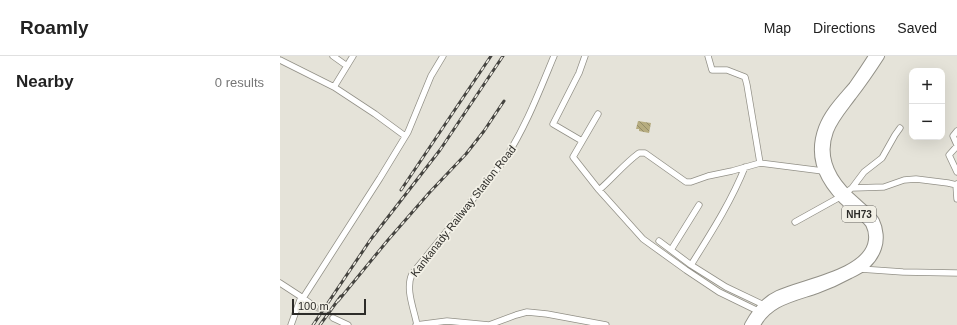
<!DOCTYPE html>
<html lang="en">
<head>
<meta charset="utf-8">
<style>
	:root { --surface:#fff; --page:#f6f6f6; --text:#222; --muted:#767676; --line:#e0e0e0 }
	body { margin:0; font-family:Arial,sans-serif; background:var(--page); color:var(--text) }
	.controls { position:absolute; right:12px; top:12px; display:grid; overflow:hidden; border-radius:8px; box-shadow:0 4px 16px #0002 }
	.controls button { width:36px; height:36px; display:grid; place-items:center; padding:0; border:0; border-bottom:1px solid var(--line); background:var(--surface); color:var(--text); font:20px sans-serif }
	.scale { position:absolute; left:12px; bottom:10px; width:74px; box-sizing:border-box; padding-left:4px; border:2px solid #2d2c29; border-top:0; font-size:11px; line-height:14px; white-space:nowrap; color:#2d2c29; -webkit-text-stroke:3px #f2f0e6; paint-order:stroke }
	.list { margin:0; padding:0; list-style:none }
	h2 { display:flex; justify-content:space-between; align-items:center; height:52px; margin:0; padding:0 16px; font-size:17px }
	h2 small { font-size:13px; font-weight:400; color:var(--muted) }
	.map { position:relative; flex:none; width:677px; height:269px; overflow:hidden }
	header { display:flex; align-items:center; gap:24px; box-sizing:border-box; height:56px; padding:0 20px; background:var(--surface); border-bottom:1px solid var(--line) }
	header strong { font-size:19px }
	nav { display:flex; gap:22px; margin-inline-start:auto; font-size:14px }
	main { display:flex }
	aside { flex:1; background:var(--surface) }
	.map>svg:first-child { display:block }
	.building { fill:url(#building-back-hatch) }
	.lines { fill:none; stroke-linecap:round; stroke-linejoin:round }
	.minor-tunnel { stroke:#c0beb6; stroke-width:5.5; stroke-dasharray:5.5 3; stroke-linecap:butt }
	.minor-casing { stroke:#929087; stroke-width:7 }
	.highway-casing { stroke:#929087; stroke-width:10 }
	.minor { stroke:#fff; stroke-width:5.5 }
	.highway { stroke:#fff; stroke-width:8 }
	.rail-casing { stroke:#454440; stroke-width:3 }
	.rail { stroke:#f2f0e6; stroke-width:1.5; stroke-dasharray:4.5; stroke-linecap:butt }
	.labels { text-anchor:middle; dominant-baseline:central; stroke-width:3.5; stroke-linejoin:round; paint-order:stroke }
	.shield { fill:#f2f0e6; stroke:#686762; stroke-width:1 }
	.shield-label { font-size:10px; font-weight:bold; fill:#2d2c29 }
	.street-label { font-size:11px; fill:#2d2c29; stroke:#f2f0e6 }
</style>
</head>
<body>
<header>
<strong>Roamly</strong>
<nav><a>Map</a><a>Directions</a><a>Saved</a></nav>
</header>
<main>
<aside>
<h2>Nearby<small>0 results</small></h2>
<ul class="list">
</ul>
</aside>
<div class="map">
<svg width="677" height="269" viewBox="0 0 677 269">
	<defs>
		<pattern id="building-back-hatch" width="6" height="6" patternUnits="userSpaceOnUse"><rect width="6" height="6" fill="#b6ac7f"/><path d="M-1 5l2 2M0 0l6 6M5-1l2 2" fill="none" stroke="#948c68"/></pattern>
	</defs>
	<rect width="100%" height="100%" fill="#e5e3d9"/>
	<path class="building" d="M358 65 371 67 369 77 359 75V73H356Z"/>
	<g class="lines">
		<path class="minor-tunnel" d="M35 251 53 262"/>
		<defs>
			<path id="minor" d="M53 0 67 10
				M428 0 432 14H447L465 21 467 29 480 107
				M0 4 54 31 95 58 125 80
				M54 31 73 0
				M318 58 293 101 319 134 363 183 406 214 439 236 478 255
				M677 75 673 80 677 89
				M302 85 273 68 299 17 305 0
				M677 90 669 99 677 116
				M465 111C451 146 431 177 411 209L446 231 484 249
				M677 128 676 129 677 143
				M572 132 584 116 602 102 615 79 620 72
				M319 134C333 122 344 108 359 97H365L406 126H411L428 120 452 115 480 107 543 115
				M515 166 560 141 572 132 604 131 624 124 636 123 668 127 677 129
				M379 185 411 209
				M391 194 419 149
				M580 213 623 216 677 217
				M0 227 23 242 20 244 11 269
				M35 251 23 242 100 122 128 76 151 20 163 0
				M53 262 68 269
				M136 269 167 265 209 269 236 259 247 256 267 258 326 269
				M137 269C134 253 125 233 132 218L223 106C245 73 259 36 274 0"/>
			<path id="highway" d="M469 269C476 256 485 245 498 239 523 227 583 219 592 189 594 182 593 174 590 168 585 161 576 155 570 150 546 129 531 104 543 72 549 56 562 43 573 30 580 20 587 10 593 0
				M476 269C488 245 514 241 537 233 548 229 559 224 570 218 583 212 592 206 597 192 600 184 599 173 595 165 591 158 582 152 576 146 554 128 538 105 549 75 554 62 564 51 572 40 582 27 591 14 600 0"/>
		</defs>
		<use href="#minor" class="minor-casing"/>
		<use href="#highway" class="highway-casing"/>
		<use href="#minor" class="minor"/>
		<use href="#highway" class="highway"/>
		<defs>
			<path id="rail" d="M121 134 211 0
				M58 245 108 184 149 137 186 98 204 75 224 45
				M33 269 91 183 160 94 223 0
				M40 269 61 240"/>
		</defs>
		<use href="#rail" class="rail-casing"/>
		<use href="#rail" class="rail"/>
	</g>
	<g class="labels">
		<rect class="shield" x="562" y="150" width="34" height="16" rx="3"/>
		<g class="shield-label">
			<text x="579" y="158">NH73</text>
		</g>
		<g class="street-label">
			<text transform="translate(183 155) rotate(-52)">Kankanady Railway Station Road</text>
		</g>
	</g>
</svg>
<div class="controls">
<button>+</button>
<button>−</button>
</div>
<div class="scale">100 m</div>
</div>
</main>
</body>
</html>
